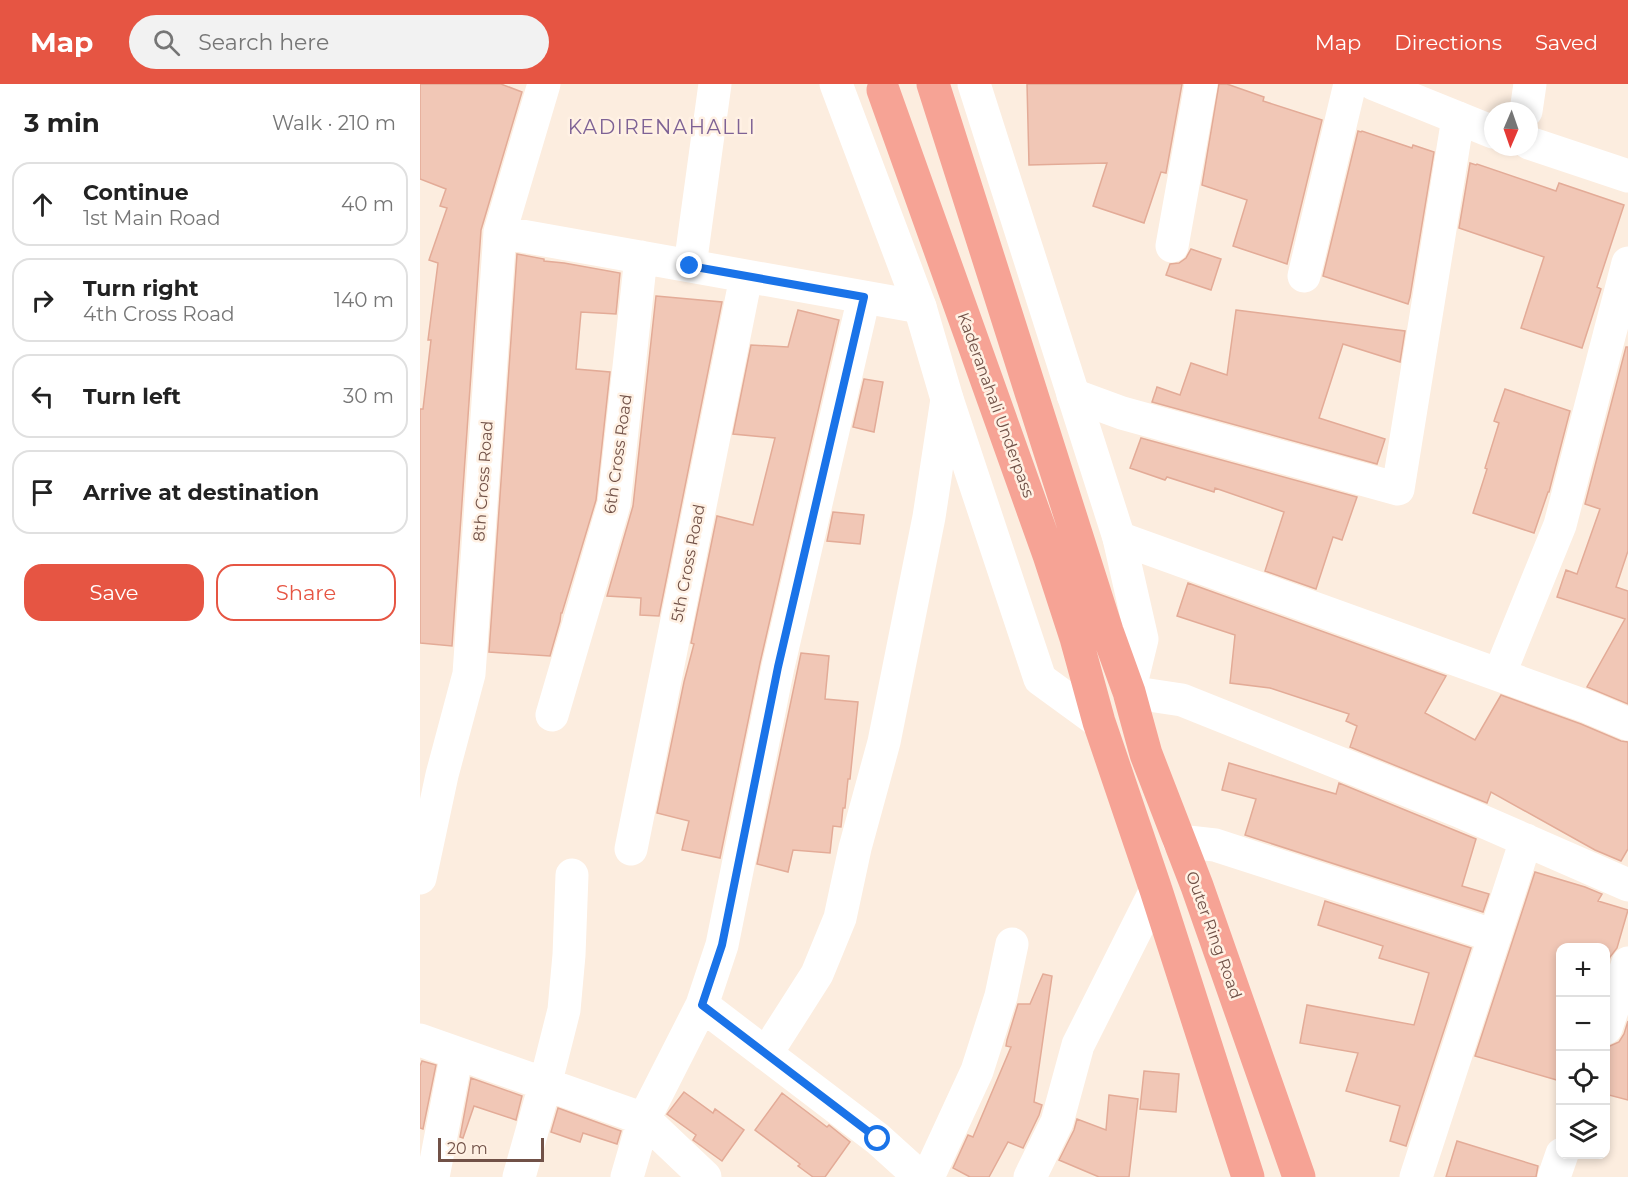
<!DOCTYPE html>
<html lang="en">
<head>
<meta charset="utf-8">
<style>
	:root { --surface:#fff; --page:#f2f2f2; --text:#222; --muted:#767676; --line:#e0e0e0; --accent:#e65543 }
	body { margin:0; font-family:Montserrat,sans-serif; background:var(--page); color:var(--text) }
	.controls { position:absolute; right:18px; bottom:18px; display:grid; overflow:hidden; border-radius:12px; box-shadow:0 3px 9px #0003 }
	.controls button { width:54px; height:54px; display:grid; place-items:center; padding:0; border:0; border-bottom:2px solid var(--line); background:var(--surface); color:var(--text); font:30px sans-serif }
	.compass { position:absolute; left:1064px; top:18px; width:54px; height:54px; border-radius:50%; background:var(--surface); box-shadow:0 3px 9px #0003; rotate:182deg }
	.scale { position:absolute; left:18px; bottom:15px; width:106px; box-sizing:border-box; padding-left:6px; border:3px solid #715147; border-top:0; font-size:16px; line-height:21px; white-space:nowrap; color:#715147; -webkit-text-stroke:4px #fff1e4; paint-order:stroke }
	.stop { position:absolute; width:18px; height:18px; margin:-14px; border:4px solid #1a73e8; border-radius:50%; background:#fff }
	.stop.end { background:#1a73e8; border-color:#fff; box-shadow:0 2px 6px #0008 }
	.list { margin:0; padding:0; list-style:none }
	h2 { display:flex; justify-content:space-between; align-items:center; height:78px; margin:0; padding:0 24px; font-size:26px }
	h2 small { font-size:20px; font-weight:400; color:var(--muted) }
	.list li { display:grid; grid-template-columns:39px 1fr auto; gap:18px; align-items:center; box-sizing:border-box; height:84px; margin:0 12px 12px; padding:0 12px; border:2px solid var(--line); border-radius:18px }
	.list b { display:block; font-size:22px; white-space:nowrap }
	.list p { margin:0; font-size:20px; white-space:nowrap; color:var(--muted) }
	.list em { font-size:20px; font-style:normal; color:var(--muted) }
	.actions { display:flex; gap:12px; padding:18px 24px }
	.actions a { flex:1; padding:14px 0; border:2px solid var(--accent); border-radius:18px; text-align:center; font-size:21px; color:var(--accent) }
	.actions .main { background:var(--accent); color:#fff }
	.icon { flex:none; width:33px; height:33px; fill:none; stroke:currentColor; stroke-width:2; stroke-linecap:round; stroke-linejoin:round }
	.map { position:relative; flex:none; width:1208px; height:1093px; overflow:hidden }
	header { display:flex; align-items:center; gap:36px; box-sizing:border-box; height:84px; padding:0 30px; background:var(--accent); color:#fff }
	header strong { font-size:28px }
	nav { display:flex; gap:33px; margin-inline-start:auto; font-size:21px }
	.search { width:420px; height:54px; background:var(--page); display:flex; align-items:center; gap:15px; box-sizing:border-box; padding:0 21px; border-radius:33px; color:var(--muted); font-size:22px }
	main { display:flex }
	aside { flex:1; background:var(--surface) }
	.map>svg:first-child { display:block }
	.building { fill:#f1c7b6; stroke:#e3ab97; stroke-width:1.5 }
	.lines { fill:none; stroke-linecap:round; stroke-linejoin:round }
	.street { stroke:#fff; stroke-width:33 }
	.secondary { stroke:#fff; stroke-width:33 }
	.highway { stroke:#f6a395; stroke-width:33 }
	.route { stroke:#1a73e8; stroke-width:8 }
	.labels { text-anchor:middle; dominant-baseline:central; stroke-width:5; stroke-linejoin:round; paint-order:stroke }
	.street-label { font-size:16px; fill:#715147; stroke:#fff1e4 }
	.quarter-label { font-size:20px; letter-spacing:1.5px; fill:#7e6295; stroke:#fff1e4 }
</style>
</head>
<body>
<header>
<strong>Map</strong>
<div class="search"><svg class="icon" aria-label="search" viewBox="0 0 24 24"><circle cx="10" cy="10" r="6"/><path d="M15 15l6 6"/></svg>Search here</div>
<nav><a>Map</a><a>Directions</a><a>Saved</a></nav>
</header>
<main>
<aside>
<h2>3 min<small>Walk · 210 m</small></h2>
<ul class="list">
<li><svg class="icon" aria-label="ahead" viewBox="0 0 24 24"><path d="M12 20V5M6 11l6-6 6 6"/></svg><div><b>Continue</b><p>1st Main Road</p></div><em>40 m</em></li>
<li><svg class="icon" aria-label="right" viewBox="0 0 24 24"><path d="M7 20v-9h11M14 6l5 5-5 5"/></svg><div><b>Turn right</b><p>4th Cross Road</p></div><em>140 m</em></li>
<li><svg class="icon" aria-label="left" viewBox="0 0 24 24"><path d="M17 20v-9H6M10 6l-5 5 5 5"/></svg><div><b>Turn left</b></div><em>30 m</em></li>
<li><svg class="icon" aria-label="arrive" viewBox="0 0 24 24"><path d="M6 21V4h12l-3 4 3 4H6"/></svg><div><b>Arrive at destination</b></div></li>
</ul>
<div class="actions"><a class="main">Save</a><a>Share</a></div>
</aside>
<div class="map">
<svg width="1208" height="1093" viewBox="0 0 1208 1093">
	<rect width="100%" height="100%" fill="#fceddf"/>
	<path class="building" d="M0 0H81L102 8 61 146 32 562 0 559V325H3L11 256H8L18 179 9 176 27 124 20 122 26 105 0 95Z
		M607 0H762L746 89 741 88 724 139 673 122 687 79 609 81Z
		M799 0H807L844 13 843 17 902 36 867 180 813 162 827 116 782 101Z
		M938 47 941 48 942 47 992 64 993 61 1014 68 990 213 988 220 903 192Z
		M1050 79 1056 81 1057 80 1136 107 1139 99 1204 121 1177 203 1181 205 1162 264 1101 244 1124 173 1039 144Z
		M771 165 801 175 791 206 746 191 750 180 759 179 766 174Z
		M97 170 124 175V177L144 179 200 189 196 230 161 228 156 285 190 288 176 416 142 529H141L140 537 130 572 69 568Z
		M236 212 302 218 239 532 220 531 221 514 187 512 213 422Z
		M378 226 419 236 340 579 300 774 262 766 269 737 237 729 264 598 274 560 271 559 297 432 333 441 355 354 313 350 331 261 368 263Z
		M816 226 985 247 980 278 923 260 899 334 965 355 957 380 732 318 737 303 760 311 771 279 807 291Z
		M1206 263H1208V467L1196 503 1208 507V620L1167 603 1205 535 1137 513 1146 486 1157 490 1180 425 1165 420Z
		M444 295 463 298 454 348 433 343Z
		M1085 305 1150 327 1129 408H1128L1114 449 1053 429 1067 385 1065 384 1079 339 1074 337Z
		M721 354 937 413 922 456 913 453 896 505 845 487 864 428 795 404 794 408 747 393 745 396 710 384Z
		M413 428 444 431 440 460 407 457Z
		M768 499 1026 592 1005 629 1055 656 1081 611 1161 640 1201 657 1208 658V765L1201 777 1175 766 1071 708 1067 719 930 663 937 642 926 637 929 630 850 604 810 599 815 551 757 532Z
		M381 569 409 572 405 615 438 618 430 695H428L425 724H423L421 743 413 742 410 769 373 766 368 788 337 780Z
		M809 679 916 710 919 699 1056 755 1042 802 1069 810 1063 828 825 751 836 715 802 706Z
		M1115 788 1165 803 1182 810 1178 817 1208 826 1197 864 1190 873 1185 887V864H1140V997L1055 972Z
		M905 817 1051 864 986 1062 970 1057 980 1022 926 1007 938 969 880 959 887 921 994 941 1009 889 959 874 963 862 898 841Z
		M623 890 632 892 614 1018 622 1021 619 1031 603 1064 588 1058 569 1093H550L533 1084 548 1051 553 1053 591 963 586 962 587 956 598 920H610Z
		M1208 937V1016L1185 1010V962H1190L1199 958 1204 950Z
		M2 977 16 981 3 1045 0 1044V982Z
		M724 987 759 990 756 1028 720 1025Z
		M51 994 102 1012 96 1036 54 1022 43 1054 40 1053Z
		M264 1008 293 1029 295 1025 324 1046 302 1077 273 1056 276 1051 247 1030Z
		M362 1009 407 1043 409 1041 430 1058 405 1093H393L378 1082 380 1080 335 1046Z
		M689 1011 718 1015 709 1093H679L639 1076 654 1046 657 1035 686 1046Z
		M138 1024 201 1047 197 1060 163 1049 160 1058 131 1048Z
		M1037 1057 1118 1082 1116 1093H1026Z"/>
	<g class="lines">
		<path class="street" d="M1106 27 1110 0
			M80 148 500 223
			M752 162 781 0
			M270 182 295 0
			M884 192 930 0
			M653 311 702 329 978 405 1038 34
			M699 454 1168 623 1208 640
			M1079 591 1140 441 1208 179
			M709 608 762 616 1039 727 1208 801
			M132 631 194 420 221 173
			M759 757 795 761 1075 852
			M211 765 326 193
			M0 794 22 691 49 590 80 148 124 0
			M282 921 458 1055 500 1093
			M1186 944 1208 879
			M0 956 224 1035 285 1093
			M346 970 397 890 420 834 435 764 464 658 509 433 527 315
			M13 1093 37 969
			M99 1093 125 1001 144 926 149 871 152 791
			M207 1093 224 1035 282 921 302 861 358 583 444 213
			M508 1093 557 987 581 912 592 860
			M610 1093 637 1038 658 961 736 806
			M996 1093 1106 756
			M1134 1093 1142 1070"/>
		<path class="secondary" d="M416 0 500 223 527 315 620 595 679 638
			M554 0 699 454 722 555 709 608
			M954 0 1073 48
			M1109 59 1208 92"/>
		<path class="highway" d="M513 0 687 547 709 608 726 670 777 802 879 1093
			M463 6 629 471 656 554 679 638 736 806 828 1093"/>
	</g>
	<g class="lines">
		<path class="route" d="M270 182 444 213 358 583 302 861 282 921 458 1055"/>
	</g>
	<g class="labels">
		<g class="street-label">
			<text transform="translate(576 321) rotate(70)">Kaderanahali Underpass</text>
			<text transform="translate(198 370) rotate(-82)">6th Cross Road</text>
			<text transform="translate(63 397) rotate(-86)">8th Cross Road</text>
			<text transform="translate(268 479) rotate(-79)">5th Cross Road</text>
			<text transform="translate(794 851) rotate(70)">Outer Ring Road</text>
		</g>
		<g class="quarter-label">
			<text x="242" y="43">KADIRENAHALLI</text>
		</g>
	</g>
</svg>
<div class="controls">
<button>+</button>
<button>−</button>
<button><svg class="icon" aria-label="locate" viewBox="0 0 24 24"><circle cx="12" cy="12" r="6"/><path d="M12 2v4M12 18v4M2 12h4M18 12h4"/></svg></button>
<button><svg class="icon" aria-label="layers" viewBox="0 0 24 24"><path d="M12 4l9 5-9 5-9-5zM3 14l9 5 9-5"/></svg></button>
</div>
<svg class="compass" viewBox="-18 -18 36 36"><path d="M0-13l5 13h-10z" fill="#e53935"/><path d="M0 13l5-13h-10z" fill="#767676"/></svg>
<div class="scale">20 m</div>
<div class="stop" style="left:458px;top:1055px"></div>
<div class="stop end" style="left:270px;top:182px"></div>
</div>
</main>
</body>
</html>
